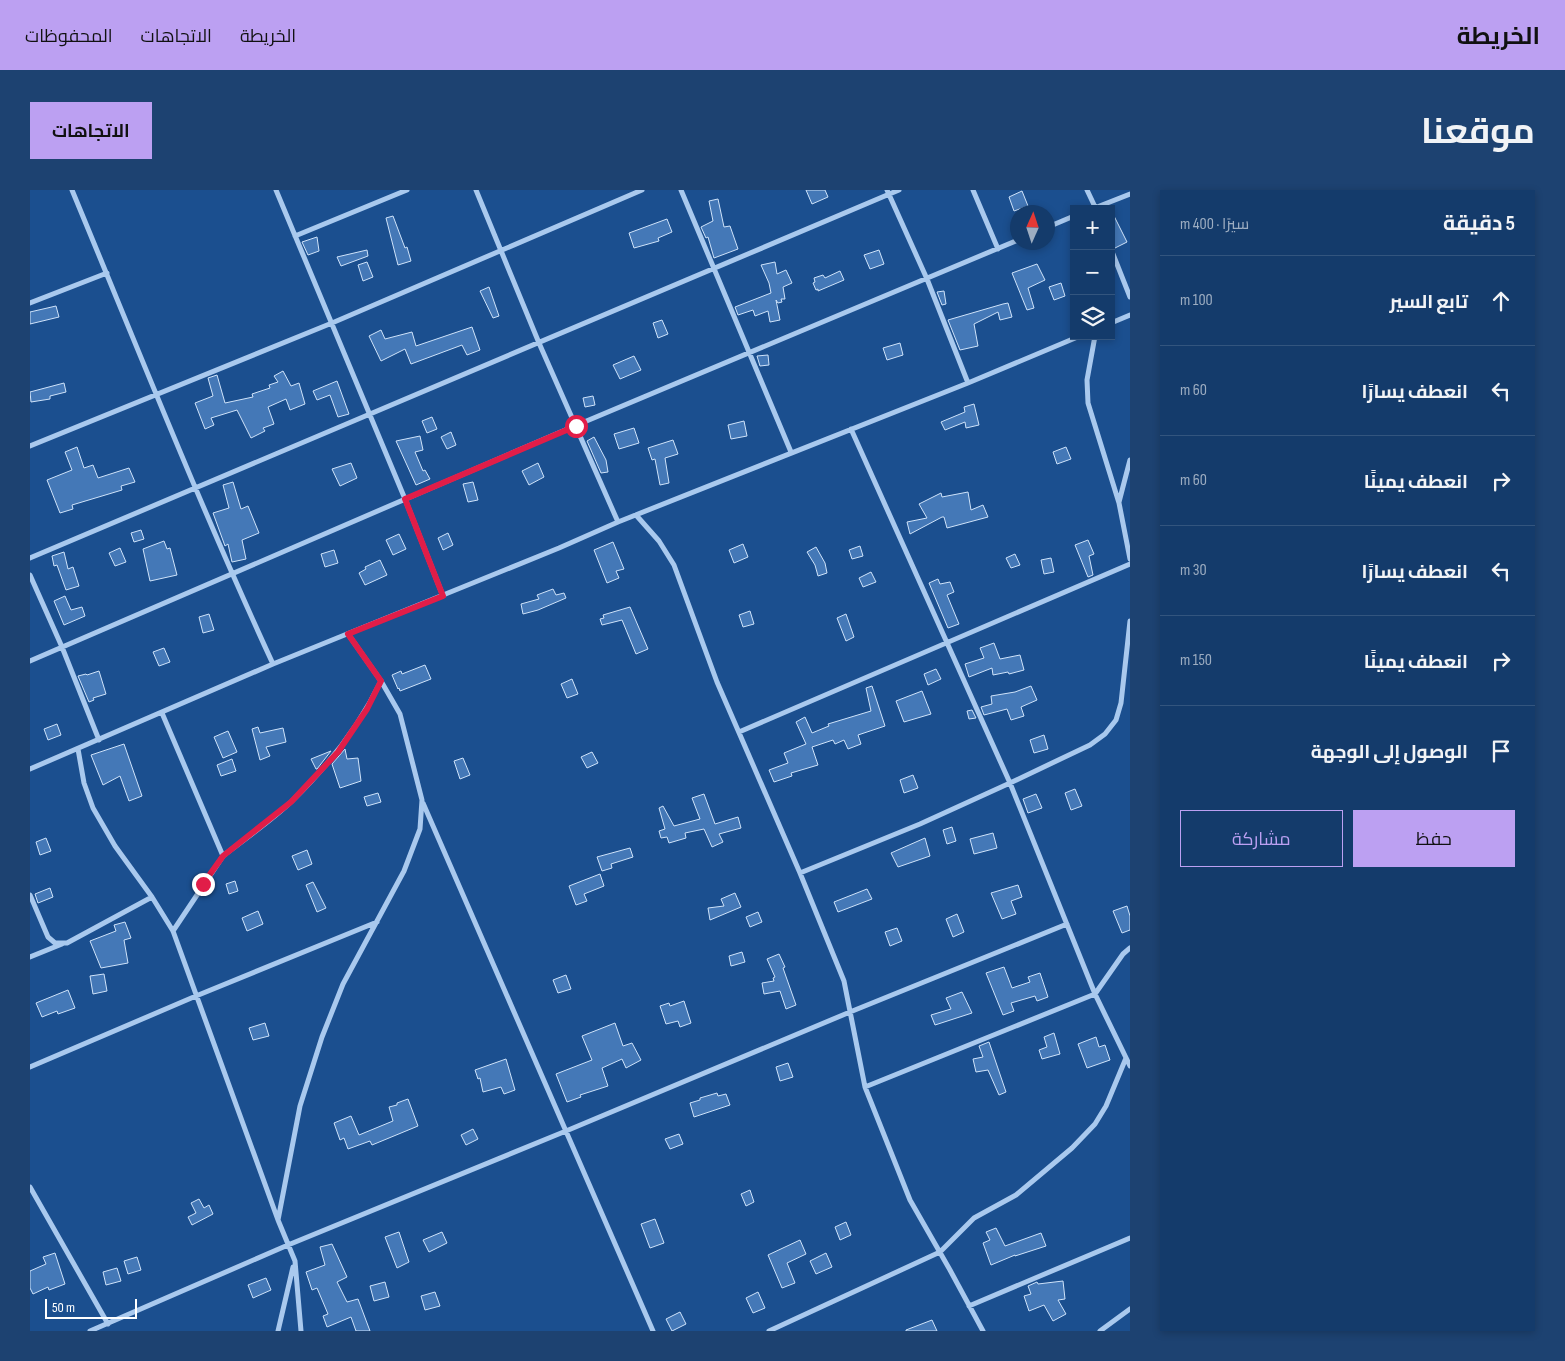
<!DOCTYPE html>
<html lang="ar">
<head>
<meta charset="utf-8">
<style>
	:root { --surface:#143b6b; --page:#1d4271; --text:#f1f3f6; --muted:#9dadc1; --line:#33557e; --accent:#bca0f2 }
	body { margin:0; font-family:"Sofia Sans Condensed",Cairo,sans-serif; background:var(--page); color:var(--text); direction:rtl }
	.controls { position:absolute; right:15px; top:15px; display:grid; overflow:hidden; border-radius:0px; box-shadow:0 2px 8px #0003 }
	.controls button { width:45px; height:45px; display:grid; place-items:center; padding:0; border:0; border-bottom:1px solid var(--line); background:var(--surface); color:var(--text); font:25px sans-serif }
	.compass { position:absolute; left:980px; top:15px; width:45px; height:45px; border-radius:50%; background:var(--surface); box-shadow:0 2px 8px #0003; rotate:3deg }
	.scale { position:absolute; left:15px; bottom:12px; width:92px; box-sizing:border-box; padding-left:5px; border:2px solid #fff; border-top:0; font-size:14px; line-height:18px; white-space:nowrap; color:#fff; -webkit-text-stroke:4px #1b4f8f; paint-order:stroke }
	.stop { position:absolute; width:15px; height:15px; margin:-11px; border:4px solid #e11d48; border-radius:50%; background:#fff }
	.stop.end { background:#e11d48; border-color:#fff; box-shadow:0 1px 5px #0008 }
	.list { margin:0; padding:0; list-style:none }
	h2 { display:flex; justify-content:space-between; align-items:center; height:65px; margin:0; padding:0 20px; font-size:21px }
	h2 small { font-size:16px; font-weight:400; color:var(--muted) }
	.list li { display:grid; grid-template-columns:32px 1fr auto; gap:15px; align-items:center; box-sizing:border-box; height:90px; padding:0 20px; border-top:1px solid var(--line) }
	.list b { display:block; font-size:19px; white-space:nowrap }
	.list em { font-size:16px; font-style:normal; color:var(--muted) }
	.actions { display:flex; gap:10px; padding:15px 20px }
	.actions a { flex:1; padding:11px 0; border:1px solid var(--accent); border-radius:0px; text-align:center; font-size:18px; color:var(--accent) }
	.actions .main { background:var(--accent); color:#111 }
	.icon { flex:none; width:28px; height:28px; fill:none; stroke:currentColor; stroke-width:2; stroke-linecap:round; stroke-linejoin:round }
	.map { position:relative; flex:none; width:1100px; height:1141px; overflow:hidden; direction:ltr; border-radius:0px }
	header { display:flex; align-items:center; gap:30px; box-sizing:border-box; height:70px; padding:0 25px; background:var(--accent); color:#111 }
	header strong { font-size:24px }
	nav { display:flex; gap:28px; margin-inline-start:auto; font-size:18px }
	.intro { display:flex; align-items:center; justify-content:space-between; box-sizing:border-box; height:120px; padding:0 30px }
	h1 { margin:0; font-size:35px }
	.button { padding:12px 22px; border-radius:0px; background:var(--accent); color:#111; font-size:18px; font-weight:700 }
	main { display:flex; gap:30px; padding:0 30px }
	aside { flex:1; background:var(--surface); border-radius:0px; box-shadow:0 2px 8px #0003 }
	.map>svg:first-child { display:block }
	.building { fill:#4478b7; stroke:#cfe3fa }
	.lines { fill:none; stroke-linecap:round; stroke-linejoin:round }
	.street { stroke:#a9c9ee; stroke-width:5 }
	.route { stroke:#e11d48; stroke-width:6 }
</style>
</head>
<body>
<header>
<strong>الخريطة</strong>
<nav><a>الخريطة</a><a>الاتجاهات</a><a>المحفوظات</a></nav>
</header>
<div class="intro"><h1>موقعنا</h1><a class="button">الاتجاهات</a></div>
<main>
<aside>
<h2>5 دقيقة<small>سيرًا · 400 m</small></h2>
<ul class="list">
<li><svg class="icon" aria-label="ahead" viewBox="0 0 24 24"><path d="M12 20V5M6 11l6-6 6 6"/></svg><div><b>تابع السير</b></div><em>100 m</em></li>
<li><svg class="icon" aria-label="left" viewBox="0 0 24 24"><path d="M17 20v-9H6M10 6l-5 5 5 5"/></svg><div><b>انعطف يسارًا</b></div><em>60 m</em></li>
<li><svg class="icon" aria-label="right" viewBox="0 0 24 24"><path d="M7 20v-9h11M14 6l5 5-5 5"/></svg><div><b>انعطف يمينًا</b></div><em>60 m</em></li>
<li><svg class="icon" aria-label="left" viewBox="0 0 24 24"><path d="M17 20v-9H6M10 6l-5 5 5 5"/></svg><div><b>انعطف يسارًا</b></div><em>30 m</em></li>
<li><svg class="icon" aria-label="right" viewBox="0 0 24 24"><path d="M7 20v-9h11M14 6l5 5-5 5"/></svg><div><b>انعطف يمينًا</b></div><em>150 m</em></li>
<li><svg class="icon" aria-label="arrive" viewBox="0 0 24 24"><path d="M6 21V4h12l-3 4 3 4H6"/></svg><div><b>الوصول إلى الوجهة</b></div></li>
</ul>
<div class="actions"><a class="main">حفظ</a><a>مشاركة</a></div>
</aside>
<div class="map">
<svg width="1100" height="1141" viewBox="0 0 1100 1141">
	<rect width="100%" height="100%" fill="#1b4f8f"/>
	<path class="building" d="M776 0H795L798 7 782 14Z
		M992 1 998 16 984 21 979 7Z
		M688 9 694 37 700 36 708 59 684 68 678 47 676 48 671 37 683 31 679 11Z
		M1081 20 1097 52 1085 58 1081 55Z
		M363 26 375 58 377 57 381 71 368 75 356 28Z
		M637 29 642 42 628 48 629 51 604 58 599 43Z
		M287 47 289 61 278 65 272 52Z
		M337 60 338 66 311 76 307 67Z
		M849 60 854 74 840 79 834 65Z
		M337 72 343 87 333 91 328 75Z
		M745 72 747 84 756 80 762 93 753 97 755 109H751L752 112 748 113 746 110 750 130 740 132 738 121 725 126 723 120 708 125 705 117 741 103 739 93 731 75Z
		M1007 74 1015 90 998 98 1004 118 997 120 982 83Z
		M810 81 814 90 788 101V99L786 100 783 93 785 92 784 88 793 85 795 88Z
		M1031 93 1035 106 1024 110 1019 97Z
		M459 97 469 126 463 128 450 101Z
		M914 101 916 114 912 115 907 102Z
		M978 113 982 127 970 130 968 122 944 134 948 156 930 160 918 130 973 114Z
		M26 116 29 127 0 134V122Z
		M632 130 638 144 628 148 623 133Z
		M442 137 450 160 437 165 432 155 381 174 375 159 351 171 339 146 351 140 355 149 382 142 386 156Z
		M870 153 873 165 857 170 853 158Z
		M738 165 739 175 730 176 727 166Z
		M604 166 611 180 590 189 583 175Z
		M253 181 261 196 269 193 275 214 260 220 256 209 238 217 244 234 233 238 235 241 221 248 207 220 181 228 184 235 175 239 165 213 183 206 178 188 187 185 195 213 223 207 222 204 240 198 239 195 248 192 244 186Z
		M307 191 319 224 308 227 300 205 287 210 283 201Z
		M34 193 36 202 20 206V209L1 212 0 202Z
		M563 206 565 215 555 217 553 208Z
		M944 214 949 235 936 238 935 232 915 240 911 232 935 222 934 217Z
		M402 227 407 239 397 243 392 231Z
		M714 231 717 246 701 249 698 235Z
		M604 238 609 253 589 259 584 244Z
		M421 242 426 255 417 259 411 247Z
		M390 246 393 260 385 262 393 281 395 280 400 289 386 295 366 251Z
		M564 247 576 270 578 282 571 283 557 251Z
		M643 250 648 264 635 268 639 293 630 295 625 269 622 270 618 258Z
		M47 257 54 278 63 275 68 288 99 278 105 292 91 296 92 300 42 315 43 319 30 323 17 290 42 280 35 262Z
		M1036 257 1041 269 1027 274 1023 262Z
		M321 273 327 288 310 296 302 279Z
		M508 273 514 287 499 295 492 281Z
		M203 292 211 319 218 316 229 343 212 350 216 369 202 372 198 354 195 356 183 323 199 318 193 295Z
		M443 292 448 310 438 312 433 294Z
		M938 302 941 320 953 315 958 327 917 338 914 327H912L880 344 877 332 897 328 889 314 911 303 912 307Z
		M111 340 114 349 104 352 101 343Z
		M418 343 423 355 413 360 408 348Z
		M369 344 376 359 363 365 356 350Z
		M1058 350 1064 364 1059 366 1063 385 1058 387 1045 355Z
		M134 351 137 359 140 358 147 385 120 391 113 359Z
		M583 352 594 379 586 381 589 388 577 393 564 360Z
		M713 354 718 367 704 373 699 360Z
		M830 356 833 366 822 369 819 360Z
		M786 357 795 373 797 383 788 386 785 375 777 362Z
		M90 358 96 372 85 376 79 363Z
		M304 360 308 373 295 377 291 364Z
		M34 362 38 379 43 377 49 396 36 400 27 375 24 376 22 366Z
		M985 364 990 375 981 378 976 368Z
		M1021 368 1024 382 1014 384 1011 370Z
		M350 370 357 385 335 395 329 383 336 379 335 377Z
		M841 382 846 392 833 397 829 388Z
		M908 389 910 394 920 392 924 402 917 405 929 434 918 438 899 393Z
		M523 399 526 405 534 403 536 408 508 420 493 424 491 414 509 409 507 405Z
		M35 406 41 420 52 417 55 426 34 435 24 411Z
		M600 417 618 459 606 464 592 430 572 435 570 429 574 428 573 425Z
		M720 421 724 434 713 437 709 425Z
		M179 424 184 440 173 443 169 427Z
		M816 424 824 447 816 451 807 428Z
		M964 453 970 469 990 465 994 480 979 484 978 482 963 485 962 478 939 487 935 474 954 468 950 458Z
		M134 458 140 472 129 476 123 462Z
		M395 475 401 489 370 501 369 498 368 499 362 485 371 481 372 484Z
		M906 479 911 489 898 495 894 484Z
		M69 481 76 504 63 508 64 510 59 512 48 486 56 484 57 485Z
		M542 489 548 504 537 508 531 494Z
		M842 496 855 536 828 545 831 554 818 559 814 550 805 554 803 550 782 557 788 575 761 583 762 586 744 592 739 580 758 573 754 563 776 554 766 532 775 527 782 543 799 536 798 534 841 521 836 498Z
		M1001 496 1007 510 991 517 994 526 981 530 977 519 954 525 951 517 962 514 961 506 985 502Z
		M892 501 901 524 874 532 866 511Z
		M942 520 946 528 939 529 937 521Z
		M27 534 31 545 18 550 14 539Z
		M228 537 230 543 253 538 256 552 236 557 240 566 230 570 222 539Z
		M198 541 207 562 193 568 184 547Z
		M1014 545 1018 559 1004 563 1000 550Z
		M94 554 112 606 99 611 90 586 73 595 61 565Z
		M315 559 317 569 328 568 331 591 310 598 302 574Z
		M301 561 287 579H286L281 569Z
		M562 562 568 573 557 578 551 567Z
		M433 568 440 585 430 589 424 571Z
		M202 569 206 581 191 586 187 575Z
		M883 585 888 598 874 603 870 590Z
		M1045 599 1052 616 1041 620 1035 603Z
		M348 603 351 612 337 616 334 607Z
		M674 604 685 634 708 627 711 638 689 644 693 652 682 657 674 639 655 643 656 648 639 653 637 647 631 648 629 641 635 639 629 618 633 616 644 636 670 629 662 608Z
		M1006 604 1012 618 998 623 993 609Z
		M922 637 926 651 917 654 913 640Z
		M963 643 967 658 944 664 940 649Z
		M16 648 21 661 10 665 6 652Z
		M895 648 900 666 868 677 861 663Z
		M600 658 603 667 581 674 582 678 572 681 567 667Z
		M277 660 282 674 268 680 262 666Z
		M570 684 574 696 554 704 557 711 546 715 539 696Z
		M205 691 208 701 199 704 196 694Z
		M283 692 296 718 287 722 276 695Z
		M988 695 992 707 981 711 986 724 972 729 961 703Z
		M20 698 23 707 8 713 5 704Z
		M837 699 842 709 808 722 804 712Z
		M705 703 711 717 680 730 678 718 694 716 691 709Z
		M1097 716 1100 726V740L1092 743 1083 721Z
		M228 721 233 734 217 741 212 728Z
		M728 722 732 732 720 737 716 727Z
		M927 724 934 742 923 747 916 729Z
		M95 732 101 748 94 750 98 773 71 778 60 751 86 741 84 735Z
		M867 738 872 751 860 756 855 742Z
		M712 762 715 772 701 776 699 766Z
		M749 764 755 777 753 778 766 815 756 819 750 801 734 804 732 793 744 791 743 788 745 787 737 769Z
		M974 777 982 798 1000 792 998 787 1010 783 1018 807 1007 811 1005 806 981 813 984 821 973 825 956 783Z
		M74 784 77 801 63 804 60 786Z
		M536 785 541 799 528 803 523 790Z
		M38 800 45 818 28 824 27 821 12 827 6 813Z
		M932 802 942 823 905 835 901 825 921 819 916 808Z
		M654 811 661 833 650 837 648 831 636 834 630 816 639 813 640 816Z
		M235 833 239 846 223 850 219 838Z
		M585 833 593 856 602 853 611 870 596 878 592 869 572 878 578 896 550 905 551 907 537 912 526 884 562 870 552 846Z
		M1024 843 1030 864 1012 869 1009 860 1017 857 1014 847Z
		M1066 847 1069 857 1075 855 1080 870 1057 878 1048 854Z
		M959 852 976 902 969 905 958 880 946 882 943 869 953 867 949 856Z
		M476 869 485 900 474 904 471 897 453 902 450 888 448 889 445 880Z
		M758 873 763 887 750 891 746 877Z
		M687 903 688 906 696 904 700 915 664 927 660 913 670 910V908Z
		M378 909 388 936 342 955 340 951 318 959 314 948 310 950 304 933 321 926 329 945 363 931 359 917 367 915V913Z
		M443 939 448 949 436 955 431 945Z
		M649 944 653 954 640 959 635 949Z
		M720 1000 724 1012 716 1016 711 1004Z
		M169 1009 174 1018 179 1015 183 1024 162 1035 158 1027 166 1023 161 1013Z
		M625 1029 634 1053 620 1058 611 1034Z
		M816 1032 821 1045 810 1050 805 1037Z
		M966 1038 975 1056 1011 1043 1016 1056 985 1066V1065L961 1075 953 1053 960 1050 956 1042Z
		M369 1042 379 1072 367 1078 355 1047Z
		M412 1042 417 1053 399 1062 393 1050Z
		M770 1050 776 1064 757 1073 765 1093 752 1098 738 1065Z
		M302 1054 317 1087 307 1092 317 1112 328 1109 340 1141H326L321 1127 297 1137 293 1126 298 1124 287 1098 282 1100 276 1082 295 1075 290 1057Z
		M25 1063 35 1094 19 1100 18 1097 3 1104 0 1098V1081L16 1074 13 1067Z
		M796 1063 802 1077 786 1084 780 1071Z
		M107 1067 111 1080 98 1084 94 1071Z
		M87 1078 91 1091 76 1095 73 1082Z
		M236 1088 241 1100 223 1108 218 1095Z
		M1033 1091 1035 1109 1028 1110 1036 1124 1023 1131 1014 1115 999 1121 994 1106 1001 1104 998 1096 1007 1092 1008 1094Z
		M355 1092 359 1107 344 1111 340 1096Z
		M405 1102 410 1116 395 1120 391 1106Z
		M728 1102 735 1118 723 1123 716 1108Z
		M650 1122 656 1134 642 1141 636 1129Z
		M902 1130 907 1141H876V1140Z"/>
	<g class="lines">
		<path class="street" d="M42 0C108 159 171 318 243 474
			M246 0 375 309 413 406
			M446 0 509 153 588 332
			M651 0 761 262
			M857 0 897 89 938 193
			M943 0 968 59
			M1057 0 1066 19
			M1062 19 1100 4
			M1018 37 1044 26
			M265 46 377 0
			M1081 59 1100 107
			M0 113 77 83
			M1081 133 1100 125
			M1065 146 1057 190 1058 213 1089 313 1100 369
			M821 239 980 593 1065 804 1100 876
			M0 256 302 133 612 0
			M1089 312 1100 270
			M606 325 629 351 644 375 687 492 770 683 814 791 835 897 880 1010 920 1080 953 1141
			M0 368 869 0
			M0 385 32 457 69 550
			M0 471 547 235 988 50
			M132 523 193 666C216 648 241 631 262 611 299 575 329 537 351 491
			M709 542 1100 374
			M48 559 54 593 63 618 85 656 122 707 143 741 248 1030 265 1071 271 1141
			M0 579 243 474 529 358 588 332 938 193 1050 146
			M393 613 623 1141
			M770 683 890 634 980 593 1060 555 1075 544 1086 530 1091 513 1100 431
			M0 705 18 747 25 753H37L122 707
			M143 741 193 666
			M0 767 32 754
			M0 877 166 806 347 732
			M835 897 1065 804 1093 764 1100 758
			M0 997 78 1134
			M248 1030 270 916 292 847 313 794 374 681 390 639 392 610 370 524 351 491 318 444
			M939 1116 1100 1048
			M60 1141 258 1055 536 941 820 822 1037 734
			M248 1141 263 1077
			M739 1141 910 1062 944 1028 986 1005 1042 958 1065 934 1076 916 1096 868
			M1070 1141 1100 1119"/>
	</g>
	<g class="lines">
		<path class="route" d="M173 694 193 666 261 612 308 562 337 519 351 491 318 444 413 406 375 309 546 236"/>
	</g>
</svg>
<div class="controls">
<button>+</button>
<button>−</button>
<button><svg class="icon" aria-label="layers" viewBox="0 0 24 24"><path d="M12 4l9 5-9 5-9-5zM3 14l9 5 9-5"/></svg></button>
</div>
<svg class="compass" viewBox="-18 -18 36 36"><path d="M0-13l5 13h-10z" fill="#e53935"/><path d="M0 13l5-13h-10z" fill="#9dadc1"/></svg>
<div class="scale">50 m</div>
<div class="stop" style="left:546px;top:236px"></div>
<div class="stop end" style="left:173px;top:694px"></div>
</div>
</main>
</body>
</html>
